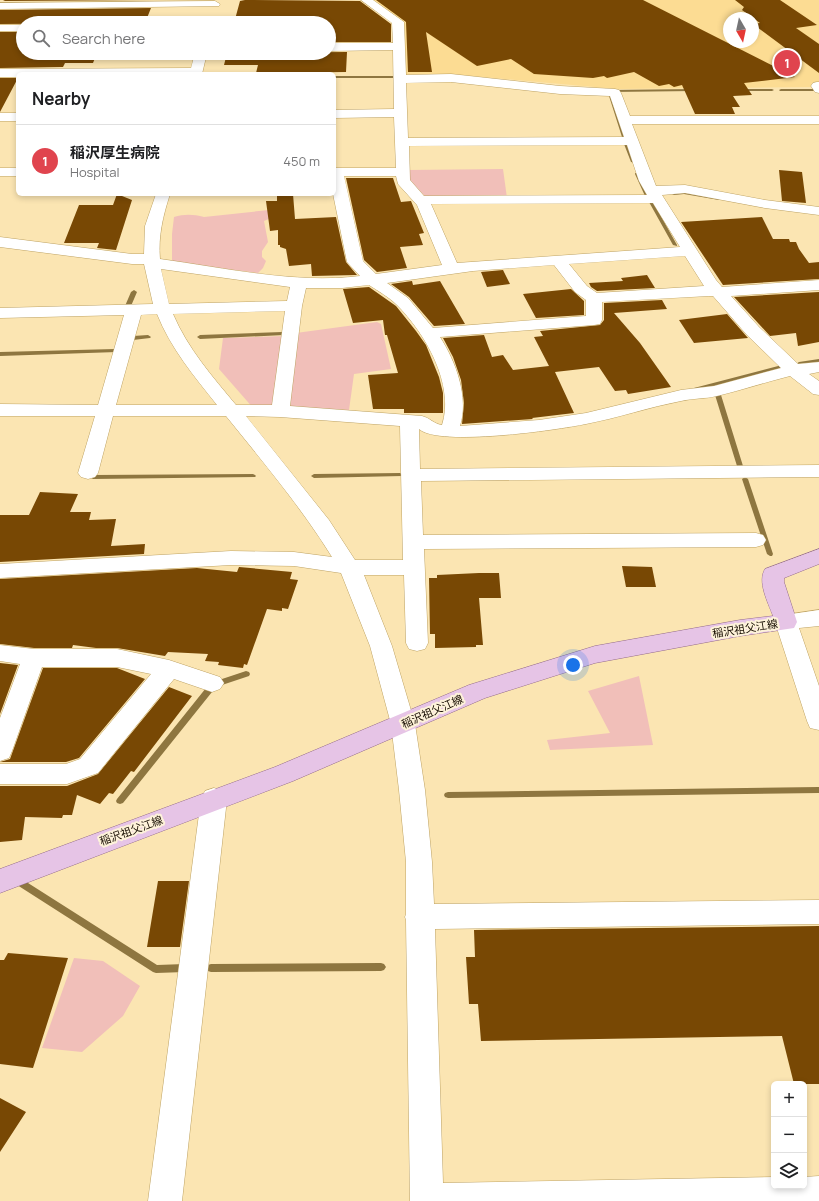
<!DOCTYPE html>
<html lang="en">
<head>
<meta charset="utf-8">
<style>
	:root { --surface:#fff; --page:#f2f2f2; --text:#202124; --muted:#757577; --line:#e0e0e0; --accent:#4b71e5 }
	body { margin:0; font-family:Manrope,"Noto Sans JP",sans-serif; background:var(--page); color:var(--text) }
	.controls { position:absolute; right:12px; bottom:12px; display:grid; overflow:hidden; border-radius:6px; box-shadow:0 2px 6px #0003 }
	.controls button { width:36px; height:36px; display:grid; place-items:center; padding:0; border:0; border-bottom:1px solid var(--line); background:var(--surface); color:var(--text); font:20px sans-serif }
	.compass { position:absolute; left:723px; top:12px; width:36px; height:36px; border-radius:50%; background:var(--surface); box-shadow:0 2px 6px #0003; rotate:171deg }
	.you { position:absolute; left:573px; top:665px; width:14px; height:14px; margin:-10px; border:3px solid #fff; border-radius:50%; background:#1a73e8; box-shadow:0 0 0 6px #1a73e833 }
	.badge { display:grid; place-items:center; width:26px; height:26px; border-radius:50%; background:var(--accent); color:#fff; font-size:13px; font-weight:700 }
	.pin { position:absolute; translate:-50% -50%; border:2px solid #fff; box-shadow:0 1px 4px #0006 }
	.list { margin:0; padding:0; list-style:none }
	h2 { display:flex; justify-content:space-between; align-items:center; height:52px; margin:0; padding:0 16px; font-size:17px }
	h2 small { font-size:13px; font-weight:400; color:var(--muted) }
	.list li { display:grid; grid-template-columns:26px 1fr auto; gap:12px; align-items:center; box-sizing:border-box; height:72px; padding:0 16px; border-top:1px solid var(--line) }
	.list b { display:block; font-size:15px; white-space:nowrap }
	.list p { margin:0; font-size:13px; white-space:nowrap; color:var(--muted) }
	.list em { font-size:13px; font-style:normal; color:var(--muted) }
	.icon { flex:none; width:22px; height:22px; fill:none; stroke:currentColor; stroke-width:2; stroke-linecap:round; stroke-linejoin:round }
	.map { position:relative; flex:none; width:819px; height:1201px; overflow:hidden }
	.search { position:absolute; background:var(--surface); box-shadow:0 2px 6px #0003; left:16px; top:16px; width:320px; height:44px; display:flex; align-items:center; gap:10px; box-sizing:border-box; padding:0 14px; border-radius:22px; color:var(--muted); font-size:15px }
	.panel { position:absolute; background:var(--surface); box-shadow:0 2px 6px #0003; left:16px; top:72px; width:320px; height:124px; border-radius:6px }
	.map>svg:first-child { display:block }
	.built { fill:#fcdc93; fill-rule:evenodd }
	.green { fill:#f1bfb9 }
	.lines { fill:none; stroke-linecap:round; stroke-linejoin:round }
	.stream { fill:#8e7640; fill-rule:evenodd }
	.building { fill:#784804 }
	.minor-casing { stroke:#bea364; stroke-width:1 }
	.major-casing { stroke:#936a8a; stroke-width:1 }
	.minor { fill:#fff; fill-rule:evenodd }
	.major { fill:#e6c4e6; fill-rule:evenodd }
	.labels { text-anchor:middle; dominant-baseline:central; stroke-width:4; stroke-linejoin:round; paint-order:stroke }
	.street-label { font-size:11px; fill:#160c00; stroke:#fef3da }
</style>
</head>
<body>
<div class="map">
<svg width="819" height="1201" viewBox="0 0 819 1201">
	<rect width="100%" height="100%" fill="#fbe5b2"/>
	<path class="built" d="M371 0H819V84H811L812 87 617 89 450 74H405L403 22ZM729 18H753V42H729Z"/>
	<path class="green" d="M503 169 507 198 428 199 408 180V170Z
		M269 210 271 218 264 221 268 242 262 251V257L266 261 263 268 258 273 172 262V234L174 217C184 214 193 214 204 217Z
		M377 322 381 324 391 369 354 374 349 410 292 407 288 404 296 333Z
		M285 336 275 408 254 409 219 369 223 338Z
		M639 676 653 745 550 750 547 740 610 733 588 691Z
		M74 958 103 961 140 986 123 1016 82 1052 42 1048Z"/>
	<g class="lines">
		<path class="stream" d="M334 76H394L396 77 394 78H334Z
			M694 89 696 90 695 91 610 92 608 91 610 90Z
			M740 89H772L774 90 772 91H739L738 90Z
			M781 89H813L815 90 813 91H780L779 90Z
			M609 96 612 97 626 138 622 137Z
			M624 143 628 144 635 162V163L631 162 624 144Z
			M635 173 639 174 649 196V197L645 196 635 174Z
			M684 192 719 198 721 199 719 200 684 194 674 195 672 194 674 193Z
			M649 201 653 202 677 245V246L673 245 649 202Z
			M134 290 137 292 131 306 128 308 126 307 125 306 131 292Z
			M282 332 284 333V335L200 339 197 337 200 335Z
			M148 335 151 337 150 338 133 340 130 338 133 336Z
			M115 349 117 350V352L0 356V352Z
			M819 359V363L799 366 796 364 799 362Z
			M782 365 784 366V368L696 391 693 389 694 388Z
			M718 393 721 395 743 466 742 467H738L737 466 715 395Z
			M400 473 403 475 402 476 314 478 311 476 314 474Z
			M253 474 255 475 256 476 255 477 93 479 90 477 93 475Z
			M745 477 748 479 773 554 772 556H770L767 554 742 479Z
			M246 671 249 672 250 674 249 676 216 687 123 803 120 804 117 803 116 801 117 799 210 683Z
			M819 787V793L448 798 445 797 444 795 445 793 448 792Z
			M17 876 157 965 185 964 188 965 190 968 188 971 185 972 156 973 153 972 14 883 13 880 14 877Z
			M381 963 384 964 386 967 384 970 381 971 211 972 208 971 206 968 208 965 211 964Z"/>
	</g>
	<path class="building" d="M5 0H154L3 1Z
		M245 0 360 1 391 24V42H329V23H234L240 1Z
		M376 0H643L795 77 744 83 752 95 733 96 740 107H732L735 114H695L682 85 674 87 669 84 659 86 634 72 607 78 604 76 593 78 534 74 511 59 477 66 426 32 432 72H408L406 22Z
		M735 0H780L817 25 796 28 819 44V73L753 24 760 23 742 10 744 7Z
		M151 8 145 23 0 24V10Z
		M0 32H23V53H97L93 63H65L63 67 0 68Z
		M347 52 346 72 256 73 258 65H224L227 53Z
		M0 78H18L0 112Z
		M779 170 802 172 806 203 782 201Z
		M346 178H393L401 202 411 201 424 233 419 234 423 245 400 247 407 268 377 272 364 260Z
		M117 194 132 200 116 250 97 248 99 243H64L79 205H113Z
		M277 194H293L295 219 336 217 346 262 357 275 312 276 311 264 289 266 286 249 280 247V245H278V230L270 231 266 201H277Z
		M762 217 773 239H789L790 242H796L799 249 809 263 819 262V279L723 285 681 222Z
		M503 270 510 284 487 287 481 272Z
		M647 275 655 288 597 291 591 287 589 283 623 281 621 278Z
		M412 281 413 285 440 281 465 324 434 326 409 297 391 284Z
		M369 287 396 306 416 331 426 345 439 377 443 393V413H404V409H373L368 375 398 373 387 335H385L383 320 353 323 343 289Z
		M571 289 584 301V315L536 318 523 294Z
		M819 292V342L798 346 796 333 770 336 734 297Z
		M662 300 667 309 614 313 640 343 671 387 628 394 626 390 615 391 599 367 555 372 574 413 532 418 533 419 462 424 464 403 461 380 453 357 443 338 484 335 492 357 503 355 513 370 549 366 534 337 543 336 540 331 600 325 604 320V303Z
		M727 314 748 338 694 343 679 320Z
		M40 492 78 494 70 512H91L89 520 116 519 111 546 145 544 144 554 0 562V515H29Z
		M622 566 652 567 656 587H626Z
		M239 567 292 572 290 579 298 580 288 609 282 608V611L267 609 247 665 244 664 243 668 218 665 219 662 205 661 208 654 168 652 165 656 117 648H96L73 645 72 648H34L0 644V579L197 568 237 572Z
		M479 573H499L501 598H479L483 645H476V647L435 648V634H430L429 578H437V575Z
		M0 663 18 665 0 714Z
		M43 668H117L145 679 79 758 66 762H0L10 759Z
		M169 687 192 696 134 772 131 771 113 794 109 793 100 804 77 795 72 815H63L62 818 25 817 22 840 0 842V786H67L98 774Z
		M158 881H189L180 947H147Z
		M819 926V1084H794L782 1036 481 1041 478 1004H469L466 957H475L474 930Z
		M8 953 68 958 33 1068 0 1064V960H4Z
		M0 1098 26 1112 0 1152Z"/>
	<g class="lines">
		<defs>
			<path id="minor" d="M361 0H373L404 22 406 75 451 74 560 86 615 89 619 90 621 93 630 116H819V124H632L656 186 685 185 765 200 819 207V215L765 208 685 193 662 195 716 280 722 287 819 280V290L731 296 759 327 798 364 819 362V372L809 374 819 381V395L813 394 790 376C766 382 742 390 717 396 705 399 693 398 681 401 649 407 618 418 586 424 557 430 439 447 419 429L420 469 819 465V477L421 481 423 535 756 533 763 535 766 540 763 545 756 547 424 549 428 643 425 649 417 651 409 649 406 643 404 575H364L392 646 415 724 425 790 432 862 434 904 819 900V924L435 929 443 1183 774 1177V1186H804V1177L819 1176V1201H410L406 920 405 917 406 914V862L399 790 391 724 370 646 341 573 294 566 231 565 0 578V564L231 551 294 552 332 557C301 507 263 462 226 416H113L98 473 95 477 88 479 81 477 78 473 95 416H0V404L98 405 124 315 0 318V308L153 304 144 264H132L0 247V237L132 254H144L145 226 156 194H170C163 216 158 236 160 259 226 268 294 284 360 276L347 262 333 194 334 168H396L394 117 334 118V110L394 109 393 50 329 51V43H393L392 23ZM451 82 560 94 610 96 624 137 408 138 406 83ZM627 145 639 181 647 195 424 196 410 180 409 146ZM344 176H396L398 184 417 205 442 265 376 274 363 261ZM653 203 680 247 457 263 431 204ZM685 256 704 286 597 293 587 286 569 264ZM554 265 575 292 586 300V316L433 328 408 298 387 283 473 271ZM161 269 290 287 287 301 169 304ZM369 285C378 291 389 297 397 305 425 333 455 384 442 425 434 424 430 418 422 416L290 406 302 306 306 288H342ZM709 296H713L747 335 781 368 714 386 681 390 586 413 539 420 460 426C469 397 456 362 440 337L594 325 600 324 602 320V302ZM285 311 272 405H236C212 376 188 349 173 314ZM157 314C171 349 194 376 217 405H116L141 315ZM246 416 280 417 400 426 403 560H355L329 520Z
				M215 1 220 4 219 6 0 9V3Z
				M0 25H23V31H0Z
				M195 53H207L202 74H18V77H0V69L191 68Z
				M817 82H819V93L815 92 811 86 813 83Z
				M0 113H18V121H0Z
				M0 168H18V176H0Z
				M819 610V626L799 628 819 686V730L810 728 807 721 775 622 778 616Z
				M0 645 34 649H117L169 660 220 677 224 683 220 689 212 692 174 679 98 773 67 784H0V764H66L80 759 151 674 117 667H42L12 751 9 758 0 761V718L20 664 0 661Z
				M214 788 223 791 227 799 182 1201H148L201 799 205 791Z"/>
			<path id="major" d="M819 549V564L784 578V582L797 622 794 628 740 636 595 663 485 698 293 781 0 893V869L275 767 469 685 595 646 740 620 773 616C768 602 757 582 765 569Z"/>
		</defs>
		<use href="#minor" class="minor-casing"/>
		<use href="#major" class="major-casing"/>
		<use href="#minor" class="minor"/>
		<use href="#major" class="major"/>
	</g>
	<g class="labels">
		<g class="street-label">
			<text transform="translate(745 628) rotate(-9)">稲沢祖父江線</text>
			<text transform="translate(432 711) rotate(-24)">稲沢祖父江線</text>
			<text transform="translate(131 830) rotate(-20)">稲沢祖父江線</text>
		</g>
	</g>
</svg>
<div class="controls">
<button>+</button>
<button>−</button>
<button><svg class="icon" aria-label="layers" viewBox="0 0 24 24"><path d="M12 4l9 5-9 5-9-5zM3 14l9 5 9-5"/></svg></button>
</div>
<svg class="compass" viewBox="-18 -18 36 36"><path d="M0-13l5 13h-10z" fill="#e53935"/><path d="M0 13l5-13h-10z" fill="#757577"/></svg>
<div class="you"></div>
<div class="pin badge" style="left:787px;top:63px;background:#e0444e">1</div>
<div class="search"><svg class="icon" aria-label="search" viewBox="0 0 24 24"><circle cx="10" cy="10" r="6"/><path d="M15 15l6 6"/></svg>Search here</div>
<section class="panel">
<h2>Nearby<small></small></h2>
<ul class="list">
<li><span class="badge" style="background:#e0444e">1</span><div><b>稲沢厚生病院</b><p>Hospital</p></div><em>450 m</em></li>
</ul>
</section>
</div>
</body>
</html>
